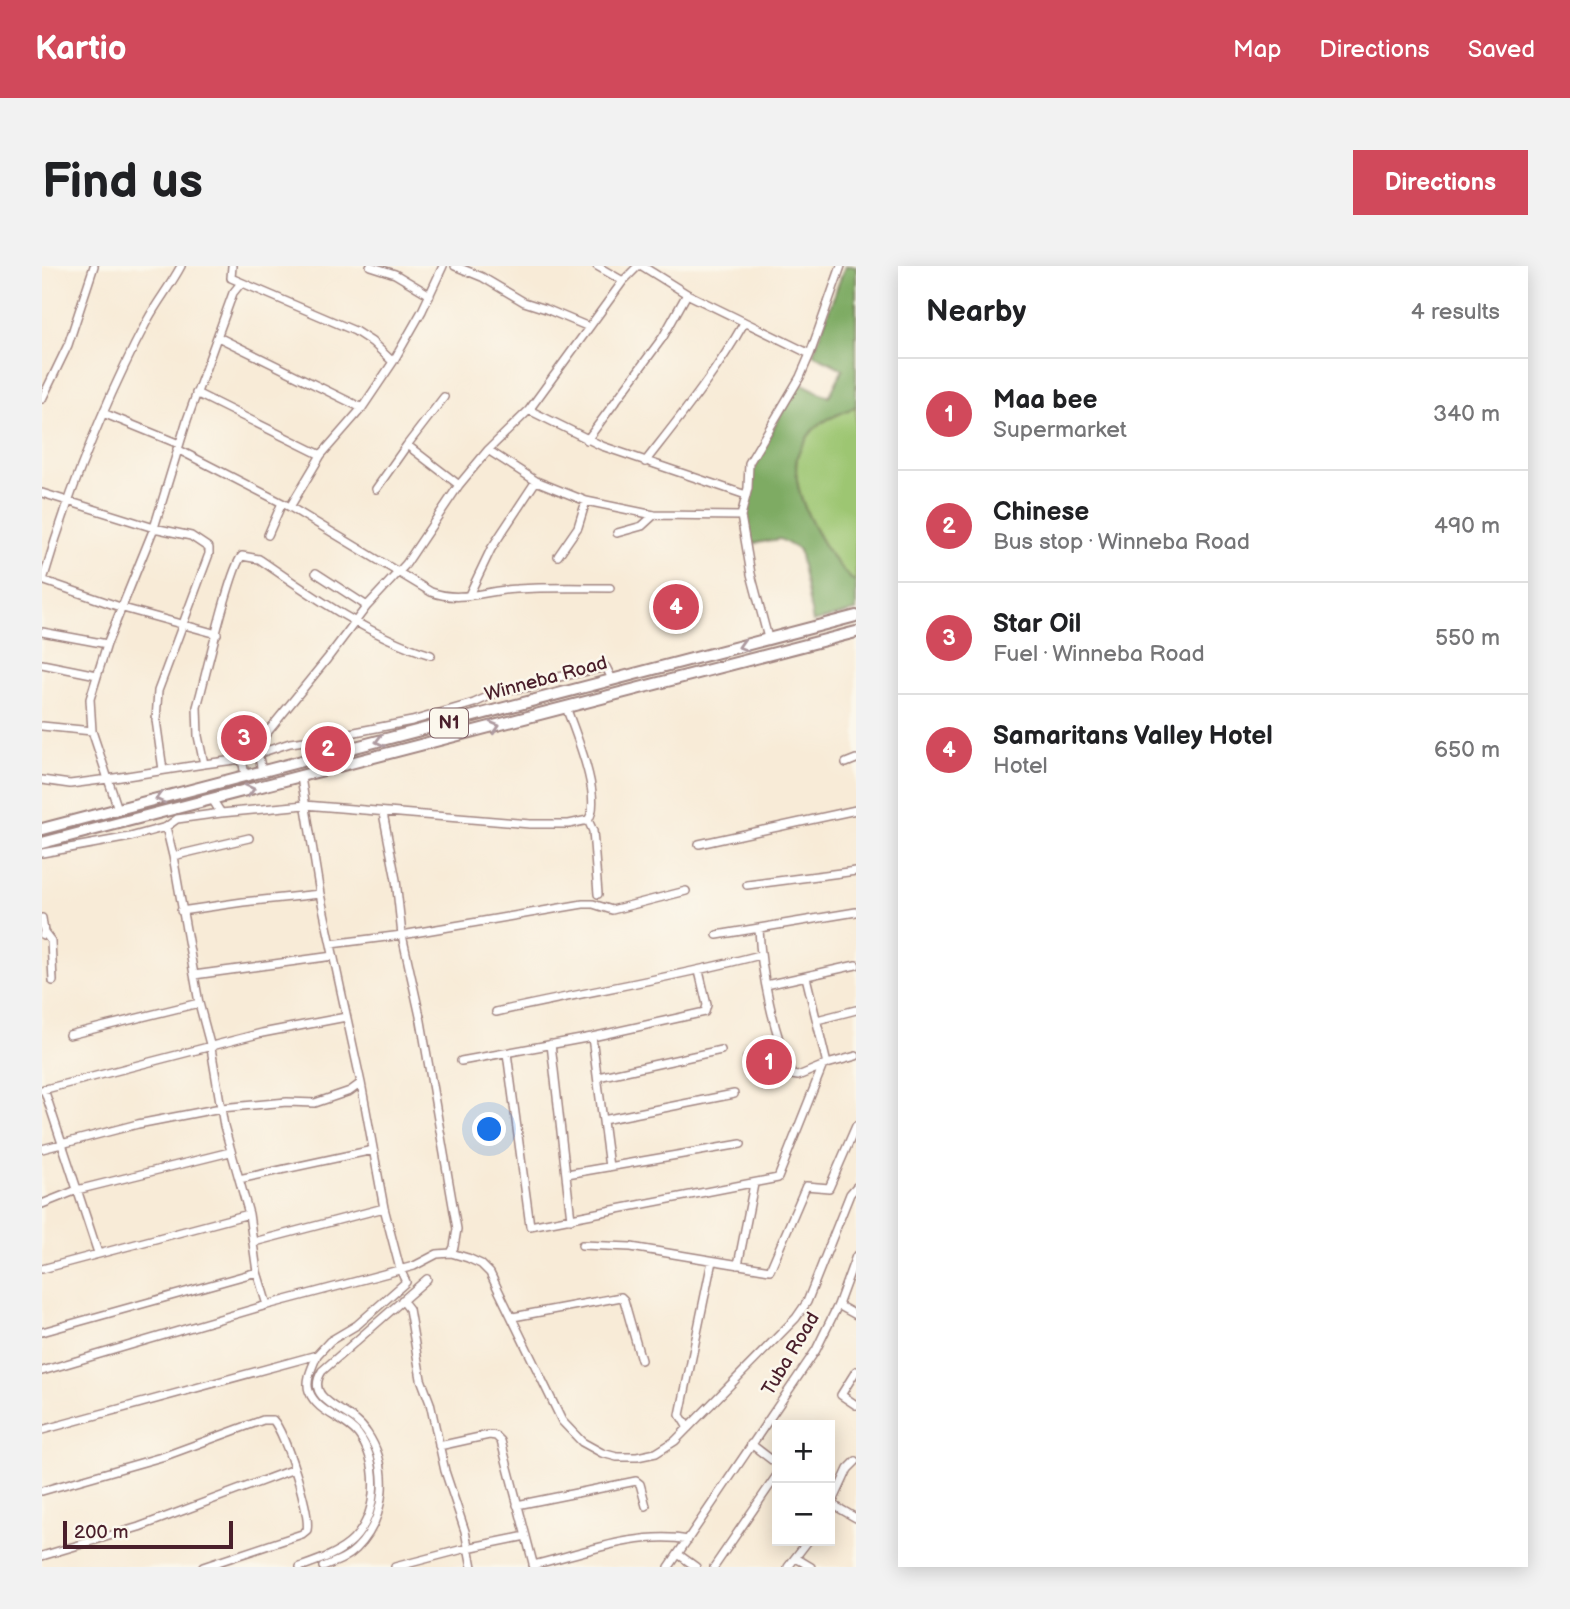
<!DOCTYPE html>
<html lang="en">
<head>
<meta charset="utf-8">
<style>
	:root { --surface:#fff; --page:#f2f2f2; --text:#202124; --muted:#757577; --line:#e0e0e0; --accent:#d1495b }
	body { margin:0; font-family:"Balsamiq Sans",sans-serif; background:var(--page); color:var(--text) }
	.controls { position:absolute; right:21px; bottom:21px; display:grid; overflow:hidden; border-radius:0px; box-shadow:0 4px 18px #0003 }
	.controls button { width:63px; height:63px; display:grid; place-items:center; padding:0; border:0; border-bottom:2px solid var(--line); background:var(--surface); color:var(--text); font:35px sans-serif }
	.scale { position:absolute; left:21px; bottom:18px; width:170px; box-sizing:border-box; padding-left:7px; border:4px solid #4a1f2b; border-top:0; font-size:19px; line-height:24px; white-space:nowrap; color:#4a1f2b; -webkit-text-stroke:5px #fbf7ec; paint-order:stroke }
	.you { position:absolute; left:448px; top:864px; width:24px; height:24px; margin:-18px; border:5px solid #fff; border-radius:50%; background:#1a73e8; box-shadow:0 0 0 10px #1a73e833 }
	.badge { display:grid; place-items:center; width:46px; height:46px; border-radius:50%; background:var(--accent); color:#fff; font-size:23px; font-weight:700 }
	.pin { position:absolute; translate:-50% -50%; border:4px solid #fff; box-shadow:0 2px 7px #0006 }
	.list { margin:0; padding:0; list-style:none }
	h2 { display:flex; justify-content:space-between; align-items:center; height:91px; margin:0; padding:0 28px; font-size:30px }
	h2 small { font-size:23px; font-weight:400; color:var(--muted) }
	.list li { display:grid; grid-template-columns:46px 1fr auto; gap:21px; align-items:center; box-sizing:border-box; height:112px; padding:0 28px; border-top:2px solid var(--line) }
	.list b { display:block; font-size:26px; white-space:nowrap }
	.list p { margin:0; font-size:23px; white-space:nowrap; color:var(--muted) }
	.list em { font-size:23px; font-style:normal; color:var(--muted) }
	.map { position:relative; flex:none; width:814px; height:1301px; overflow:hidden; border-radius:0px }
	header { display:flex; align-items:center; gap:42px; box-sizing:border-box; height:98px; padding:0 35px; background:var(--accent); color:#fff }
	header strong { font-size:33px }
	nav { display:flex; gap:38px; margin-inline-start:auto; font-size:24px }
	.intro { display:flex; align-items:center; justify-content:space-between; box-sizing:border-box; height:168px; padding:0 42px }
	h1 { margin:0; font-size:49px }
	.button { padding:18px 32px; border-radius:0px; background:var(--accent); color:#fff; font-size:24px; font-weight:700 }
	main { display:flex; gap:42px; padding:0 42px }
	aside { flex:1; background:var(--surface); border-radius:0px; box-shadow:0 4px 18px #0003 }
	.map>svg:first-child { display:block }
	.green { fill:#9dc672; stroke:#74724e; stroke-width:2 }
	.forest { fill:#7eab64; stroke:#646548; stroke-width:2 }
	.lines { fill:none; stroke-linecap:round; stroke-linejoin:round }
	.minor-casing { stroke:#a18581; stroke-width:10 }
	.highway-casing { stroke:#a18581; stroke-width:14 }
	.minor { stroke:#fff; stroke-width:7 }
	.highway { stroke:#fff; stroke-width:10 }
	.oneway { stroke:#ae9aa0 }
	.labels { text-anchor:middle; dominant-baseline:central; stroke-width:5; stroke-linejoin:round; paint-order:stroke }
	.shield { fill:#fbf7ec; stroke:#7f6065; stroke-width:2 }
	.shield-label { font-size:18px; font-weight:bold; fill:#4a1f2b }
	.street-label { font-size:19px; fill:#4a1f2b; stroke:#fbf7ec }
</style>
</head>
<body>
<header>
<strong>Kartio</strong>
<nav><a>Map</a><a>Directions</a><a>Saved</a></nav>
</header>
<div class="intro"><h1>Find us</h1><a class="button">Directions</a></div>
<main>
<div class="map">
<svg width="814" height="1301" viewBox="0 0 814 1301">
	<rect width="100%" height="100%" fill="#fbf7ec"/>
	<filter id="ink" filterUnits="userSpaceOnUse"><feTurbulence type="fractalNoise" baseFrequency=".0143" numOctaves="2"/><feDisplacementMap in="SourceGraphic" scale="14" xChannelSelector="R" yChannelSelector="G"/><feConvolveMatrix kernelMatrix="1 2 1 2 8 2 1 2 1" color-interpolation-filters="sRGB"/></filter>
	<filter id="wash" filterUnits="userSpaceOnUse"><feTurbulence type="fractalNoise" baseFrequency=".00686" numOctaves="4" result="noise"/><feDisplacementMap in="SourceGraphic" scale="28" xChannelSelector="R" yChannelSelector="G"/><feGaussianBlur stdDeviation="1.57" result="paint"/><feColorMatrix in="noise" values="0 0 0 0 0 0 0 0 0 0 0 0 0 0 0 0 0 1.4 0 .05"/><feComposite in="paint" operator="in"/></filter>
	<g filter="url(#wash)">
		<rect width="100%" height="100%" fill="#f8ebd7"/>
		<path class="green" d="M814 140V317C786 295 748 230 755 192 756 184 765 170 771 164 782 152 800 148 814 140Z"/>
		<path class="forest" d="M803 0H814V140C800 148 782 152 771 164 766 170 756 184 755 192 748 229 786 295 814 317V345L771 356 757 284 738 273 709 278 705 251 711 199 757 116 787 131 801 103 771 88Z"/>
	</g>
	<g filter="url(#ink)">
		<g class="lines">
			<defs>
				<path id="minor" d="M190 0 189 12 313 65 330 76 351 96
					M328 0 353 8 388 29
					M413 0 440 11 482 36 504 43 547 61
					M555 0 581 15
					M645 28 768 88
					M176 71 320 142
					M154 127 279 189
					M0 133 26 79 52 0
					M487 144 560 180 704 229
					M61 147 137 178
					M545 174 621 71 645 28 600 0
					M365 179 402 131
					M135 183 248 241 389 326C419 337 444 324 475 323 506 321 537 322 568 322
					M446 184 494 215 544 235 612 249 699 250
					M603 196C638 151 674 107 702 57
					M334 223 365 179 417 219
					M0 227 112 262 149 270 167 282V288L116 425 114 454 121 504
					M248 241 279 189 320 142 351 96 380 45 401 0
					M575 267 600 260 612 249
					M226 269 240 237
					M516 290 536 261 544 235
					M274 307 325 340
					M0 314 81 342 175 368
					M1 314C27 225 62 137 105 55 115 36 129 19 139 0
					M427 329 449 283 494 215
					M0 366 65 378
					M726 372 709 308 699 250 706 222 707 197 758 111 768 88 799 0
					M0 398 55 409
					M0 460 50 465
					M200 493 248 477 277 473 370 455 432 437 461 424 490 421 512 412 564 401 570 413
					M804 497 814 493
					M220 505 216 487 224 468 285 393 325 340 364 298 417 219 446 184 487 144 581 15 596 0
					M203 509 200 493 162 498 156 470 155 441C162 417 188 301 200 290L217 293C270 330 327 370 389 389
					M0 514 28 518 66 513 50 465 48 433 65 378 112 262 145 154 191 27 199 17
					M76 543 66 513 162 498
					M179 547 263 539 488 558H527L546 554C562 534 532 464 524 441
					M341 547 354 614 360 669 379 755 415 963 412 981 409 987
					M546 554 551 565 556 628
					M124 561 131 590 157 737 169 782 182 860 207 948 215 1006 225 1039
					M657 578 814 544
					M0 587 88 571 124 561 135 553 179 547 170 533
					M131 590 207 572
					M705 619 814 605
					M139 645 201 636 278 628
					M0 652 2 666 1 669
					M717 663C719 708 732 768 750 809L756 810 785 798 814 790
					M2 666 9 675 11 715
					M675 669 814 646
					M289 678 360 669 541 638H551L570 644 644 625
					M152 709 291 690
					M764 711 785 798
					M724 719 814 699
					M454 746C542 726 631 712 718 689
					M775 754 814 744
					M27 769 157 737
					M550 771 567 901
					M509 778 529 953
					M465 787 488 960 736 912 781 799
					M705 792 740 782
					M419 795 550 771 663 746 665 739 657 705
					M556 811 679 784
					M2 823 56 987
					M0 824 220 767 304 751
					M561 854 692 828
					M0 883 96 858 179 842 245 836 273 837 308 825 319 817
					M525 908 699 878
					M197 913 331 884
					M0 938 35 924 188 886
					M212 976 342 942
					M540 979 589 981 728 1004 764 920 787 922 814 860
					M696 999 712 918
					M0 1003 207 948
					M360 1034 367 1043 379 1113 388 1137 403 1205 423 1265 430 1301
					M796 1039 814 1049
					M471 1051 579 1031 582 1034 599 1094
					M0 1066 215 1006
					M0 1105 225 1039 372 1000 395 988 409 987 426 992 439 998 448 1007 520 1155 540 1176 560 1187 575 1191H595L614 1187 633 1175 754 1052 765 1036 808 928 814 921
					M814 1105 799 1129 814 1139
					M646 1162 638 1149 670 995
					M0 1164 275 1089 288 1075 315 1059 364 1016 358 1003 342 942 319 817 278 628 259 511
					M709 1178 735 1198
					M397 1180 447 1169 454 1170 459 1175 492 1301
					M0 1225 123 1190 221 1154H231C243 1167 269 1247 265 1264L260 1268 161 1301
					M788 1237 814 1252
					M475 1239 594 1215 598 1218 604 1240
					M788 1242 806 1203 814 1195
					M636 1288 654 1301
					M0 1290 97 1261 252 1203
					M754 1292 769 1301
					M491 1299C537 1288 599 1264 646 1274
					M258 1301C275 1295 297 1288 311 1274 337 1247 338 1197 316 1168 302 1151 275 1147 267 1125 263 1114 271 1100 275 1089
					M281 1301C293 1296 305 1292 314 1283 344 1253 349 1202 325 1167 314 1149 293 1145 280 1130 273 1122 275 1113 280 1105L385 1013
					M353 1301 425 1282 484 1270
					M627 1301 774 1084 796 1039 814 990
					M672 1301 735 1209
					M746 1301 766 1275"/>
				<path id="highway" d="M0 563 814 350
					M0 577 814 366"/>
			</defs>
			<use href="#minor" class="minor-casing"/>
			<use href="#highway" class="highway-casing"/>
			<use href="#minor" class="minor"/>
			<use href="#highway" class="highway"/>
		</g>
		<defs><path id="oneway-chevron" d="M-2-3.5L2.5 0L-2 3.5" fill="none" stroke-width="1.6" stroke-linecap="round" stroke-linejoin="round" transform="scale(1.75)"/></defs>
		<g class="oneway">
			<use href="#oneway-chevron" transform="translate(701 380) rotate(163)"/>
			<use href="#oneway-chevron" transform="translate(453 461) rotate(-15)"/>
			<use href="#oneway-chevron" transform="translate(338 475) rotate(166)"/>
			<use href="#oneway-chevron" transform="translate(208 524) rotate(-14)"/>
			<use href="#oneway-chevron" transform="translate(118 532) rotate(165)"/>
		</g>
	</g>
	<g class="labels">
		<rect class="shield" x="388" y="442.5" width="38" height="29" rx="5"/>
		<g class="shield-label">
			<text x="407" y="457">N1</text>
		</g>
		<g class="street-label">
			<text transform="translate(504 413) rotate(-15)">Winneba Road</text>
			<text transform="translate(749 1088) rotate(-59)">Tuba Road</text>
		</g>
	</g>
</svg>
<div class="controls">
<button>+</button>
<button>−</button>
</div>
<div class="scale">200 m</div>
<div class="you"></div>
<div class="pin badge" style="left:727px;top:796px">1</div>
<div class="pin badge" style="left:286px;top:483px">2</div>
<div class="pin badge" style="left:202px;top:472px">3</div>
<div class="pin badge" style="left:634px;top:341px">4</div>
</div>
<aside>
<h2>Nearby<small>4 results</small></h2>
<ul class="list">
<li><span class="badge">1</span><div><b>Maa bee</b><p>Supermarket</p></div><em>340 m</em></li>
<li><span class="badge">2</span><div><b>Chinese</b><p>Bus stop · Winneba Road</p></div><em>490 m</em></li>
<li><span class="badge">3</span><div><b>Star Oil</b><p>Fuel · Winneba Road</p></div><em>550 m</em></li>
<li><span class="badge">4</span><div><b>Samaritans Valley Hotel</b><p>Hotel</p></div><em>650 m</em></li>
</ul>
</aside>
</main>
</body>
</html>
